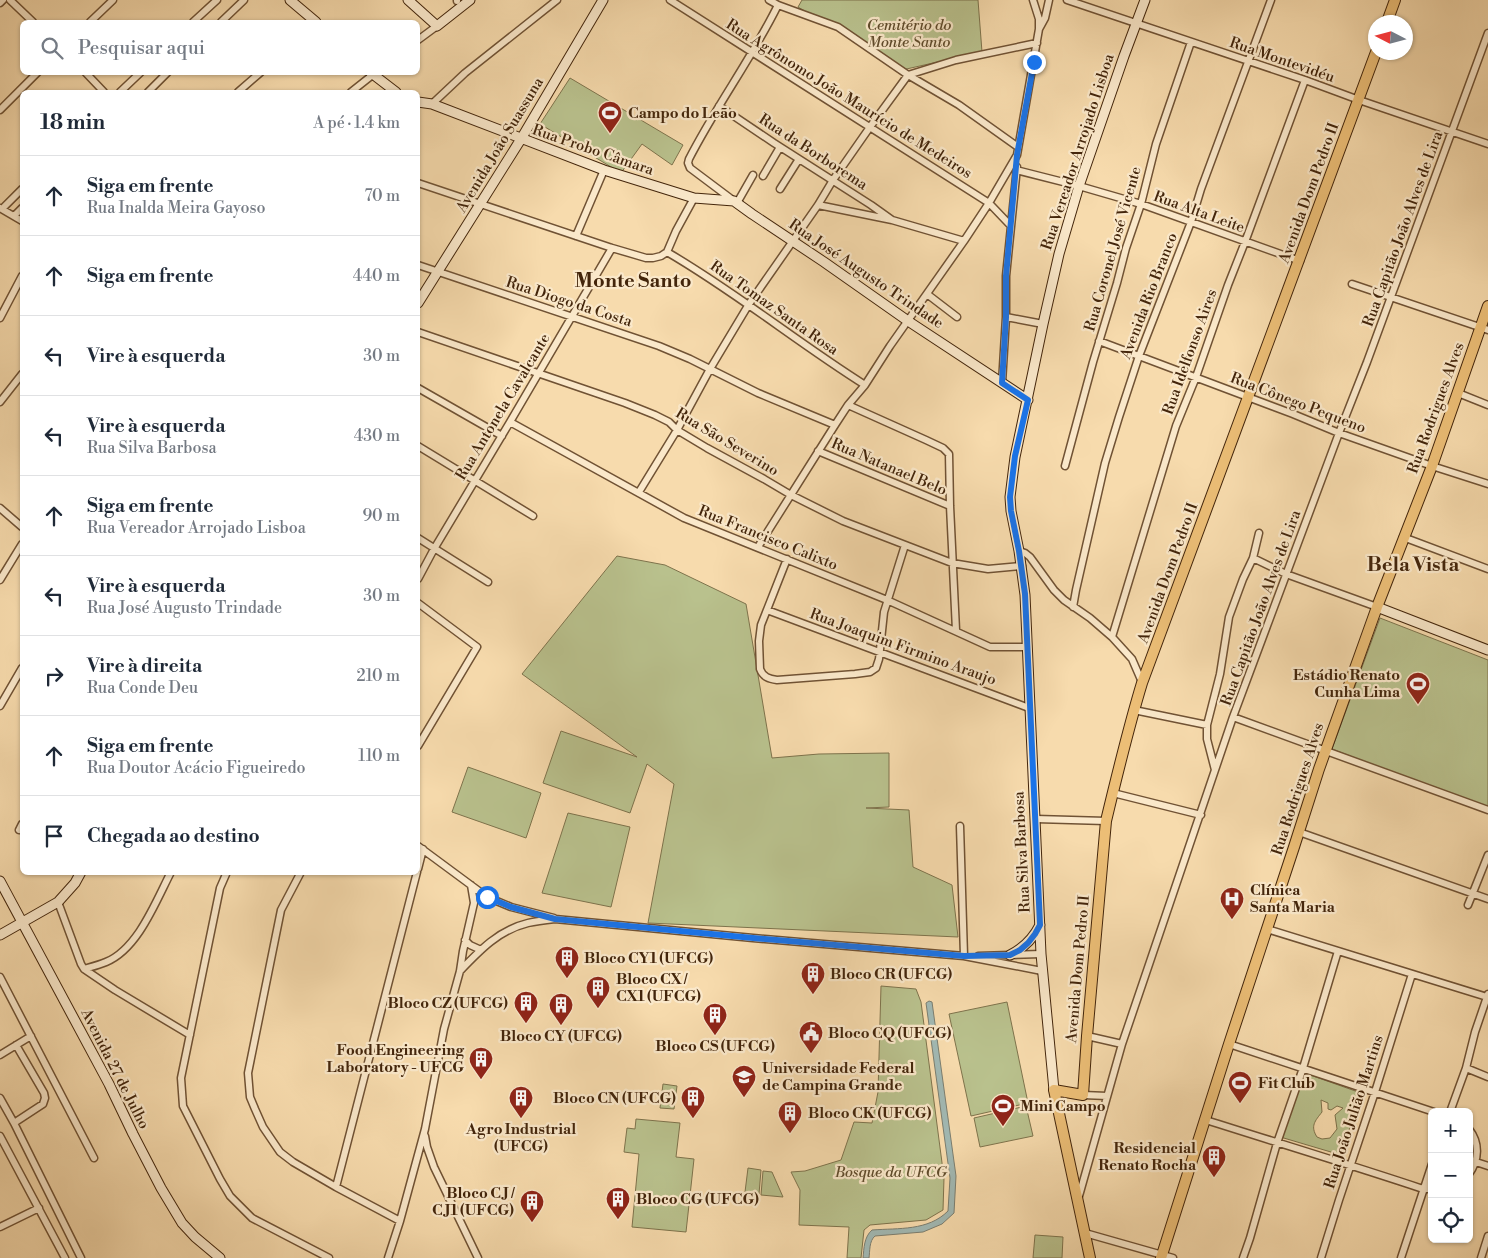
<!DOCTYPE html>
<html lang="pt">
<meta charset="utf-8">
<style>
:root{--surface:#fff;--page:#f2f2f3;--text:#1f2937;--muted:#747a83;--line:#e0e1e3}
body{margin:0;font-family:"Libre Bodoni",serif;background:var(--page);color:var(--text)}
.controls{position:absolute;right:15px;bottom:15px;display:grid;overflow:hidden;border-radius:8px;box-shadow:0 1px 4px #0004}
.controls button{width:45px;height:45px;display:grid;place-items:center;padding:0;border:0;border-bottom:1px solid var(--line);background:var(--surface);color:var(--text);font:25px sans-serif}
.compass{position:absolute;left:1368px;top:15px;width:45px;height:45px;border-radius:50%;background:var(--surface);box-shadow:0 1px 4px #0004;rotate:276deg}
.stop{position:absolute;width:15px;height:15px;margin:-11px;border:4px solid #1a73e8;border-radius:50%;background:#fff}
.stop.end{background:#1a73e8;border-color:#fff;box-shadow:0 1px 5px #0008}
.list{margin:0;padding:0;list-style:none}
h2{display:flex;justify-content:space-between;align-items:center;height:65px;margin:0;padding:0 20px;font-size:21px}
h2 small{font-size:16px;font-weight:400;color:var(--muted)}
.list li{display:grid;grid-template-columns:32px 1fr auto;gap:15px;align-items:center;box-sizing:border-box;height:80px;padding:0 20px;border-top:1px solid var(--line)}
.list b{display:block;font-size:19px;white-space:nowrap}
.list p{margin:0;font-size:16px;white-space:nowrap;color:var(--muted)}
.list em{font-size:16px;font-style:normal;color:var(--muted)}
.icon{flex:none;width:28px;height:28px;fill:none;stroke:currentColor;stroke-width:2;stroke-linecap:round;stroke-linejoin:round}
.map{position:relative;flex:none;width:1488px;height:1258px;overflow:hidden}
.search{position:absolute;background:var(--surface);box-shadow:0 1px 4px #0004;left:20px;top:20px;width:400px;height:55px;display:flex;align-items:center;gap:12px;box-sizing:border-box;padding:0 18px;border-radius:8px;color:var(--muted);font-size:19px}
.panel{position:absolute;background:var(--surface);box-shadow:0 1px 4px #0004;left:20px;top:90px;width:400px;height:785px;border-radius:8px}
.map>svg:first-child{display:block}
.green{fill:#b9c18d;stroke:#7e734c;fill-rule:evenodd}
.water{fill:#a1b9b4;stroke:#7b7e70}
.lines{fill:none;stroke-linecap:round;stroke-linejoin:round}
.street-casing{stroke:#705234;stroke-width:9}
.secondary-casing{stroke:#43250b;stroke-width:11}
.primary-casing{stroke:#43250b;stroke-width:12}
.street{stroke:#fae8ca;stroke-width:6}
.secondary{stroke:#fae8ca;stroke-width:9}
.primary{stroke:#ecbe76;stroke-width:10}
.route{stroke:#1a73e8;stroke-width:6}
.labels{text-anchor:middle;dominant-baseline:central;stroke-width:4.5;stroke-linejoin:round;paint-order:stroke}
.park-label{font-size:15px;font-style:italic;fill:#604c2c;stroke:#fae8ca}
.street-label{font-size:15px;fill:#43250b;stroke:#fae8ca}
.poi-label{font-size:15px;font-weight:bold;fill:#43250b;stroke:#fae8ca;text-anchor:start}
.district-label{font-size:20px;font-weight:bold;fill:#43250b;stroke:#fae8ca}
</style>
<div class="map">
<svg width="1488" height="1258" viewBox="0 0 1488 1258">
<rect width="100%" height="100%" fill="#f7dbad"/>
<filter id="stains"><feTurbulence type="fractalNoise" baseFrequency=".004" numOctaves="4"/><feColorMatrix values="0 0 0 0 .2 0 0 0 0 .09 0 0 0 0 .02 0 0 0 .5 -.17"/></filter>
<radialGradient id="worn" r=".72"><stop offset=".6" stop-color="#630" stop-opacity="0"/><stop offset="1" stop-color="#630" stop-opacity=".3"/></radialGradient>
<path class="green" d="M802,0H978L982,52L902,70L798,7Z
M570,78L683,145L672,165L642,144L621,173L540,124Z
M617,556L665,565L746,604L772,758L819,754L889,753V807L866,808L909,810L913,867L952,885L958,937L648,923L674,784L647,764L630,813L543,783L561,731L637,757L522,674Z
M1380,618L1488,660V809L1332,749Z
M468,767L541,793L526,838L452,812Z
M568,813L630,827L611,907L542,893Z
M881,986L916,989L921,1002L944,1178L943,1210L926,1220L870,1225L864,1230L861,1258H847L849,1227L799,1225L800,1190L791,1172L805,1171L841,1160L854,1122L872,1123L878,1092Z
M1007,1002L1028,1103L971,1116L949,1014Z
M1299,1071L1361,1093L1341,1155L1277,1136ZM1321,1100L1328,1103V1109L1331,1110L1337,1106L1343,1108L1335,1115L1337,1129L1330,1138L1322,1139L1317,1137C1310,1126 1315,1121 1322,1112Z
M663,1084L677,1086L674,1109L660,1108Z
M1026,1106L1033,1136L980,1147L974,1118Z
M636,1119L680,1123L676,1157L694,1159L686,1232L632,1227L639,1154L624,1152L627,1128L635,1129Z
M748,1168L761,1170L759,1194L745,1192Z
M763,1171L772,1172L783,1197L761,1195Z
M1035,1235L1063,1237L1062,1258H1033Z"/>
<path class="water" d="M929,1001L932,1002L956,1176L954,1213L942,1224L923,1232L875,1236C869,1241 870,1251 869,1258H863C864,1248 864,1237 872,1230C899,1228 928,1231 948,1211L950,1178L926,1003Z"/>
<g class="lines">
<defs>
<path id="street" d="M10,0L33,22
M670,0L989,203L1010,225
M769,0L778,5L838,27L908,75L959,105L1018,147
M1067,0L1305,80L1359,100L1488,144
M457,1V0
M0,3L3,0
M90,22L113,0
M193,22L217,0
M221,22L244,0
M1039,29L1045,18L1049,0
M418,40L437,26
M85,72L104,92
M120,92L141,72
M148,92L168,72
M238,92L261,72
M351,92L375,73
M432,104L465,73L557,0
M719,106L774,143L871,205L892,220
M0,110L38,72
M1016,170L1079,186L1141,204L1300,261
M763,176L780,147
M418,183L612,248L646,258H653L661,256L667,252L676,231L694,198
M780,189L799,159
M734,201L690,168L688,163L689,159C716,106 752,58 778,5
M737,203L753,175
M818,205L892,220L964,241
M0,208L22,221
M2,209L22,189
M14,216L22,208
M576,236L604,170
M667,252C736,292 798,343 865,385
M418,265L659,346L690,359L758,393L835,425
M1352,284L1488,330
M927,294L957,317
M1006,317L1043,324
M0,318L22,276
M418,332L625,403L655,415L669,422L677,430L707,448L764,479L791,495L843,521L952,563L988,569L1022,566
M1099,341L1293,414L1339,433L1432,466L1488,484
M1002,383L1006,317V276L1017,167
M418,388L502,436
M1458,393L1488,405
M0,402L22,374
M848,405L926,440L943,448L949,454L950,506L956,630
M510,422L684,518L887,600L990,647H1026
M418,446L533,516
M818,451L950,506
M1065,466L1093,362L1117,283L1126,248L1141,204L1156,144L1191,42
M639,492L677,430L710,369L749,304L818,205L833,180L870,127L908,75L956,60L1037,43
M0,508L22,527
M1403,537L1488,569
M418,538L488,582
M758,547L835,425L848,405L865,385L890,346L964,241L989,203L1017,155L1039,29V19L1033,0
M1019,551L1025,553L1030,557L1054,590L1064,600L1090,618L1112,637L1132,659L1142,682
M1253,558L1286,574L1377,607
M787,559L761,625L759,641L760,669C763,677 769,679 777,680L855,674L870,672L876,668L879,659L884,612L905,545
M418,579L434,549L510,422L612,248
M0,580L22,544
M418,603L477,647L418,746
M1073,607L1076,590L1105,463L1119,417L1139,356L1191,222L1201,189L1271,0
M767,610L1029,708
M1112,637L1176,426L1196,377L1228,285L1245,242L1305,80
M0,706L22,668
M1134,710L1207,725
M1233,717L1488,810
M1215,770L1207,739V725L1220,674L1229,617L1243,579L1253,558L1259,533
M1113,793L1201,815
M1036,819L1106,821
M960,826L964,956
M19,830L22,824
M1299,832L1488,899
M418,846L487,897L511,907L554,918
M418,869L423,849
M227,872L220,888L181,1078L183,1106L220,1179L230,1196L252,1218L329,1258
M301,872L281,910L248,1073L250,1097L255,1109L263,1127L280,1152L293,1162L336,1187L400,1221
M58,902L81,964L84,969L115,990L190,1035
M1468,905L1488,855
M1267,929L1487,997
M465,940L470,945L481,950
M978,956L1041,954
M84,969C91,967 99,965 106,962C138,949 156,901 171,872
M460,971C480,950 499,930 528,923C537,921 546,920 555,919L753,938L964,956L1042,971
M0,977L94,1158
M1087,1036L1122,1044
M1229,1044L1434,1112
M0,1055L31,1036
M1466,1068L1488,1077
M1083,1095L1107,1096
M0,1098L14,1123L81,1258
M1450,1112L1466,1068L1475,1032L1488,994
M1206,1120C1278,1143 1351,1165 1423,1189H1432
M14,1123L43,1104L45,1098L44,1093L16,1045
M1469,1129C1480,1143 1479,1160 1469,1174
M0,1136L65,1258
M425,1136L427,1147L434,1167L478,1258
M1476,1162L1488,1166
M336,1187L417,872
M1079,1196L1122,1044L1233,717L1339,433L1367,362L1488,33
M0,1227L39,1208
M1085,1233L1173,1258
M388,1258L400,1221L425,1129L444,1029L460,971L463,951L474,903L471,885
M1243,1258L1250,1238L1277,1143L1303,1068L1338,951
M1321,1258L1339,1200L1375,1092L1412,974
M1401,1258L1432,1164
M1481,1258L1488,1236"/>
<path id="secondary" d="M290,0L316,22
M408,0L437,26L470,0
M370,72L396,92
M418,102L432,104L604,170L694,198L734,201L752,214L824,262L908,321L1028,400
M418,303L521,139L603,0
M1377,607L1488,650
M0,881L109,1084L133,1134L161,1188L182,1223L195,1237L220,1258
M0,935L58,902L75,883L81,872
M1010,955C1024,948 1033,939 1040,925
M1054,1090L1041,954L1025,595L1019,551L1011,511L1010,497L1015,457L1043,324L1059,254L1079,186L1124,56L1145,0"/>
<path id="primary" d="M1387,22L1395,0
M1090,1258L1054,1090L1083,1095L1087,1036L1106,821C1117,775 1128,729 1142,683L1376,52
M1161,1258L1229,1044L1294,847L1319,769L1377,607L1432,466L1488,306"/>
</defs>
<use href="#street" class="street-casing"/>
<use href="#secondary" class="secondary-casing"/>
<use href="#primary" class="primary-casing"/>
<use href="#street" class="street"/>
<use href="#secondary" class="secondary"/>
<use href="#primary" class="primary"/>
</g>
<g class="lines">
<path class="route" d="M487,897L511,907L555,919L753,938L964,956L1010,955L1020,950L1028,943L1035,934L1040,925L1025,594L1019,551L1011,511L1010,497L1015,456L1028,400L1002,383L1006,317V276L1017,155L1034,62"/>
</g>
<defs>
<symbol id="stadium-pin" viewBox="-11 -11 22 30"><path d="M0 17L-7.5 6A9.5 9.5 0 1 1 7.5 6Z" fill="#8f2418" stroke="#fae8ca"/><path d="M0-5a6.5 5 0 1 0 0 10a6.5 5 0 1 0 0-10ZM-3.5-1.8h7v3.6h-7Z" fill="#fff"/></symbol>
<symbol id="hospital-pin" viewBox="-11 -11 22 30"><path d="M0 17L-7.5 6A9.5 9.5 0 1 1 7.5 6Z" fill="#8f2418" stroke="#fae8ca"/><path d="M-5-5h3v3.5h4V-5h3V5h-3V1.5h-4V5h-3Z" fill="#fff"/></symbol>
<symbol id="building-pin" viewBox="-11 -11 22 30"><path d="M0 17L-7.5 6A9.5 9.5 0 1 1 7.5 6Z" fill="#8f2418" stroke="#fae8ca"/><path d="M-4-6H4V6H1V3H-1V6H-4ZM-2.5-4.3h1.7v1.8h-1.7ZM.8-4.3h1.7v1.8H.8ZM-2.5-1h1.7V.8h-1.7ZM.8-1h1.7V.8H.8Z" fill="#fff"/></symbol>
<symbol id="civic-pin" viewBox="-11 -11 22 30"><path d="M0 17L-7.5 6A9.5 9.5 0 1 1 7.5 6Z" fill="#8f2418" stroke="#fae8ca"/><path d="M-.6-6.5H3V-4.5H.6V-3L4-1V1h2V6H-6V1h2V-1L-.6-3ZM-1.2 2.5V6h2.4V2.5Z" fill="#fff"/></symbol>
<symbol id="university-pin" viewBox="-11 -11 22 30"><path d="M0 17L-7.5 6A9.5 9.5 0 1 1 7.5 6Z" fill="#8f2418" stroke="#fae8ca"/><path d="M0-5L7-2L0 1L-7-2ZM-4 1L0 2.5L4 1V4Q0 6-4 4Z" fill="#fff"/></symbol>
</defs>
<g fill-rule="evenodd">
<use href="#stadium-pin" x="596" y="99" width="28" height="38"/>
<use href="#stadium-pin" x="1404" y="670" width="28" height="38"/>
<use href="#hospital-pin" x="1218" y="885" width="28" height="38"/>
<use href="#building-pin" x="553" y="944" width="28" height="38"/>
<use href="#building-pin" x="799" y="960" width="28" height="38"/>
<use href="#building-pin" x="584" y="974" width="28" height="38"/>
<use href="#building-pin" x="512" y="989" width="28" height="38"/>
<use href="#building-pin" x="547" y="991" width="28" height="38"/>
<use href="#building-pin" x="701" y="1001" width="28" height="38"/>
<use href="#civic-pin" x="797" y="1019" width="28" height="38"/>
<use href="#building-pin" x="467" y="1045" width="28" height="38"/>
<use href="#university-pin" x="730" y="1063" width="28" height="38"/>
<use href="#stadium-pin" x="1226" y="1069" width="28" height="38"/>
<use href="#building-pin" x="507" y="1084" width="28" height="38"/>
<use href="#building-pin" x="679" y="1084" width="28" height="38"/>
<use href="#stadium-pin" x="989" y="1092" width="28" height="38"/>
<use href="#building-pin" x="776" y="1099" width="28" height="38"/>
<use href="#building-pin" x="1200" y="1143" width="28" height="38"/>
<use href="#building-pin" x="604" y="1185" width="28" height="38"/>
<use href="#building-pin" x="518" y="1188" width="28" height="38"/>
</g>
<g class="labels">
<g class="park-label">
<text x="909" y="25">Cemitério do<tspan x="909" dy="17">Monte Santo</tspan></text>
<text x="891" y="1172">Bosque da UFCG</text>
</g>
<g class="street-label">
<text transform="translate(1282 60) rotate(19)">Rua Montevidéu</text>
<text transform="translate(849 99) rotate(32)">Rua Agrônomo João Maurício de Medeiros</text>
<text transform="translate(500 145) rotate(-59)">Avenida João Suassuna</text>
<text transform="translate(593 150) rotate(19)">Rua Probo Câmara</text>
<text transform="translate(813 152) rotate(33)">Rua da Borborema</text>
<text transform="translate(1078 152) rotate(-72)">Rua Vereador Arrojado Lisboa</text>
<text transform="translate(1309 193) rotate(-70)">Avenida Dom Pedro II</text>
<text transform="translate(1199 212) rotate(20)">Rua Alta Leite</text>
<text transform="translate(1403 229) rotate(-70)">Rua Capitão João Alves de Lira</text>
<text transform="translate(1113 249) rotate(-74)">Rua Coronel José Vicente</text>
<text transform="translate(866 274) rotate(34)">Rua José Augusto Trindade</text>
<text transform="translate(1149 296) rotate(-69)">Avenida Rio Branco</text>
<text transform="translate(569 302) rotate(18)">Rua Diogo da Costa</text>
<text transform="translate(774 308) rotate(35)">Rua Tomaz Santa Rosa</text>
<text transform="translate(1190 352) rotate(-70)">Rua Idelfonso Aires</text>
<text transform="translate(1298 403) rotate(21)">Rua Cônego Pequeno</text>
<text transform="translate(503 407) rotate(-59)">Rua Antonela Cavalcante</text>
<text transform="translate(1436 408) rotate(-70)">Rua Rodrigues Alves</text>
<text transform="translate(727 442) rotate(31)">Rua São Severino</text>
<text transform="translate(889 467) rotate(23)">Rua Natanael Belo</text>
<text transform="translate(768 538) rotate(22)">Rua Francisco Calixto</text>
<text transform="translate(1168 573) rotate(-70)">Avenida Dom Pedro II</text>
<text transform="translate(1261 608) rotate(-70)">Rua Capitão João Alves de Lira</text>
<text transform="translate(903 647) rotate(20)">Rua Joaquim Firmino Araujo</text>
<text transform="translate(1298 789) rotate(-72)">Rua Rodrigues Alves</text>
<text transform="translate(1022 852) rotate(-93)">Rua Silva Barbosa</text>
<text transform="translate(1078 969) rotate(-85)">Avenida Dom Pedro II</text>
<text transform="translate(115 1069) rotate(63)">Avenida 27 de Julho</text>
<text transform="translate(1354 1112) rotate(-72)">Rua João Julião Martins</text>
</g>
<g class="poi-label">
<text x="628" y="113">Campo do Leão</text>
<text x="1400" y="675" text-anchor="end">Estádio Renato<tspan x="1400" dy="17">Cunha Lima</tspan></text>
<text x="1250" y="890">Clínica<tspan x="1250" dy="17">Santa Maria</tspan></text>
<text x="584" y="958">Bloco CY1 (UFCG)</text>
<text x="830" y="974">Bloco CR (UFCG)</text>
<text x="616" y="979">Bloco CX /<tspan x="616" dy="17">CX1 (UFCG)</tspan></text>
<text x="508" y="1003" text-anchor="end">Bloco CZ (UFCG)</text>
<text x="828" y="1033">Bloco CQ (UFCG)</text>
<text x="561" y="1036" text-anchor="middle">Bloco CY (UFCG)</text>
<text x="715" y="1046" text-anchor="middle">Bloco CS (UFCG)</text>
<text x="464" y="1050" text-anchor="end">Food Engineering<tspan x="464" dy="17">Laboratory - UFCG</tspan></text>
<text x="762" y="1068">Universidade Federal<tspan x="762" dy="17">de Campina Grande</tspan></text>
<text x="1258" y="1083">Fit Club</text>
<text x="676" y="1098" text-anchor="end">Bloco CN (UFCG)</text>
<text x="1020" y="1106">Mini Campo</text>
<text x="808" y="1113">Bloco CK (UFCG)</text>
<text x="521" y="1129" text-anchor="middle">Agro Industrial<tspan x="521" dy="17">(UFCG)</tspan></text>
<text x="1196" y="1148" text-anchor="end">Residencial<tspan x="1196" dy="17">Renato Rocha</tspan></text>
<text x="514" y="1193" text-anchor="end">Bloco CJ /<tspan x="514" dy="17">CJ1 (UFCG)</tspan></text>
<text x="636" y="1199">Bloco CG (UFCG)</text>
</g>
<g class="district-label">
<text x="633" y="281">Monte Santo</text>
<text x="1413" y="565">Bela Vista</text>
</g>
</g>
<rect width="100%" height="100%" filter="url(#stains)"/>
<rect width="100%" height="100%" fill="url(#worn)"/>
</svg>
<div class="controls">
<button>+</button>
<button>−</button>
<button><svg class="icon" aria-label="locate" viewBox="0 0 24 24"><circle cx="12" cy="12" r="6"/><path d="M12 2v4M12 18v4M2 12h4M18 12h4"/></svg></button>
</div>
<svg class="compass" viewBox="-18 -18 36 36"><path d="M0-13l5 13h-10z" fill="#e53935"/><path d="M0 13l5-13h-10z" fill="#747a83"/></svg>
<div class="stop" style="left:487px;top:897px"></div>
<div class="stop end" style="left:1034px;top:62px"></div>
<div class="search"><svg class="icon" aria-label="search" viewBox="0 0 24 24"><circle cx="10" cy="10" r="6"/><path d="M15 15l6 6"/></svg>Pesquisar aqui</div>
<section class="panel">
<h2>18 min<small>A pé · 1.4 km</small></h2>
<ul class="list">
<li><svg class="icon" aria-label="ahead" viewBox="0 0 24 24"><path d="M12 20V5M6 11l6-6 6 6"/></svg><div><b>Siga em frente</b><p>Rua Inalda Meira Gayoso</p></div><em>70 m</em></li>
<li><svg class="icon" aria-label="ahead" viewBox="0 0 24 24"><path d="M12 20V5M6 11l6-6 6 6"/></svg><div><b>Siga em frente</b></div><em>440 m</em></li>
<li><svg class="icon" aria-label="left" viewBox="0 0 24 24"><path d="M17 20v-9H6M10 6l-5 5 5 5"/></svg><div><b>Vire à esquerda</b></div><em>30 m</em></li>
<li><svg class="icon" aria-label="left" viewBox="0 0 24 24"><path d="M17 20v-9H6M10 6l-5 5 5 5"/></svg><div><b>Vire à esquerda</b><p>Rua Silva Barbosa</p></div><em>430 m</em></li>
<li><svg class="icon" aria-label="ahead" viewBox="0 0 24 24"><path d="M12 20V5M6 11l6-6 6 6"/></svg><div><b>Siga em frente</b><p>Rua Vereador Arrojado Lisboa</p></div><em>90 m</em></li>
<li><svg class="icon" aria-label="left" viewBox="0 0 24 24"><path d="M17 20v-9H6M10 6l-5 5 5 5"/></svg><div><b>Vire à esquerda</b><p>Rua José Augusto Trindade</p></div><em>30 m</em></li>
<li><svg class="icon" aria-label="right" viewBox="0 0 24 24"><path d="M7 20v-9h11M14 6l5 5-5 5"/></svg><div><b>Vire à direita</b><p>Rua Conde Deu</p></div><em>210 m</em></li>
<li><svg class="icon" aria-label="ahead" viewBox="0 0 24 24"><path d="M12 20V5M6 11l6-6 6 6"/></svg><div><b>Siga em frente</b><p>Rua Doutor Acácio Figueiredo</p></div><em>110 m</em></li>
<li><svg class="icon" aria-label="arrive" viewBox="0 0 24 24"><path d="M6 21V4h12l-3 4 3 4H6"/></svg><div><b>Chegada ao destino</b></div></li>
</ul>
</section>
</div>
